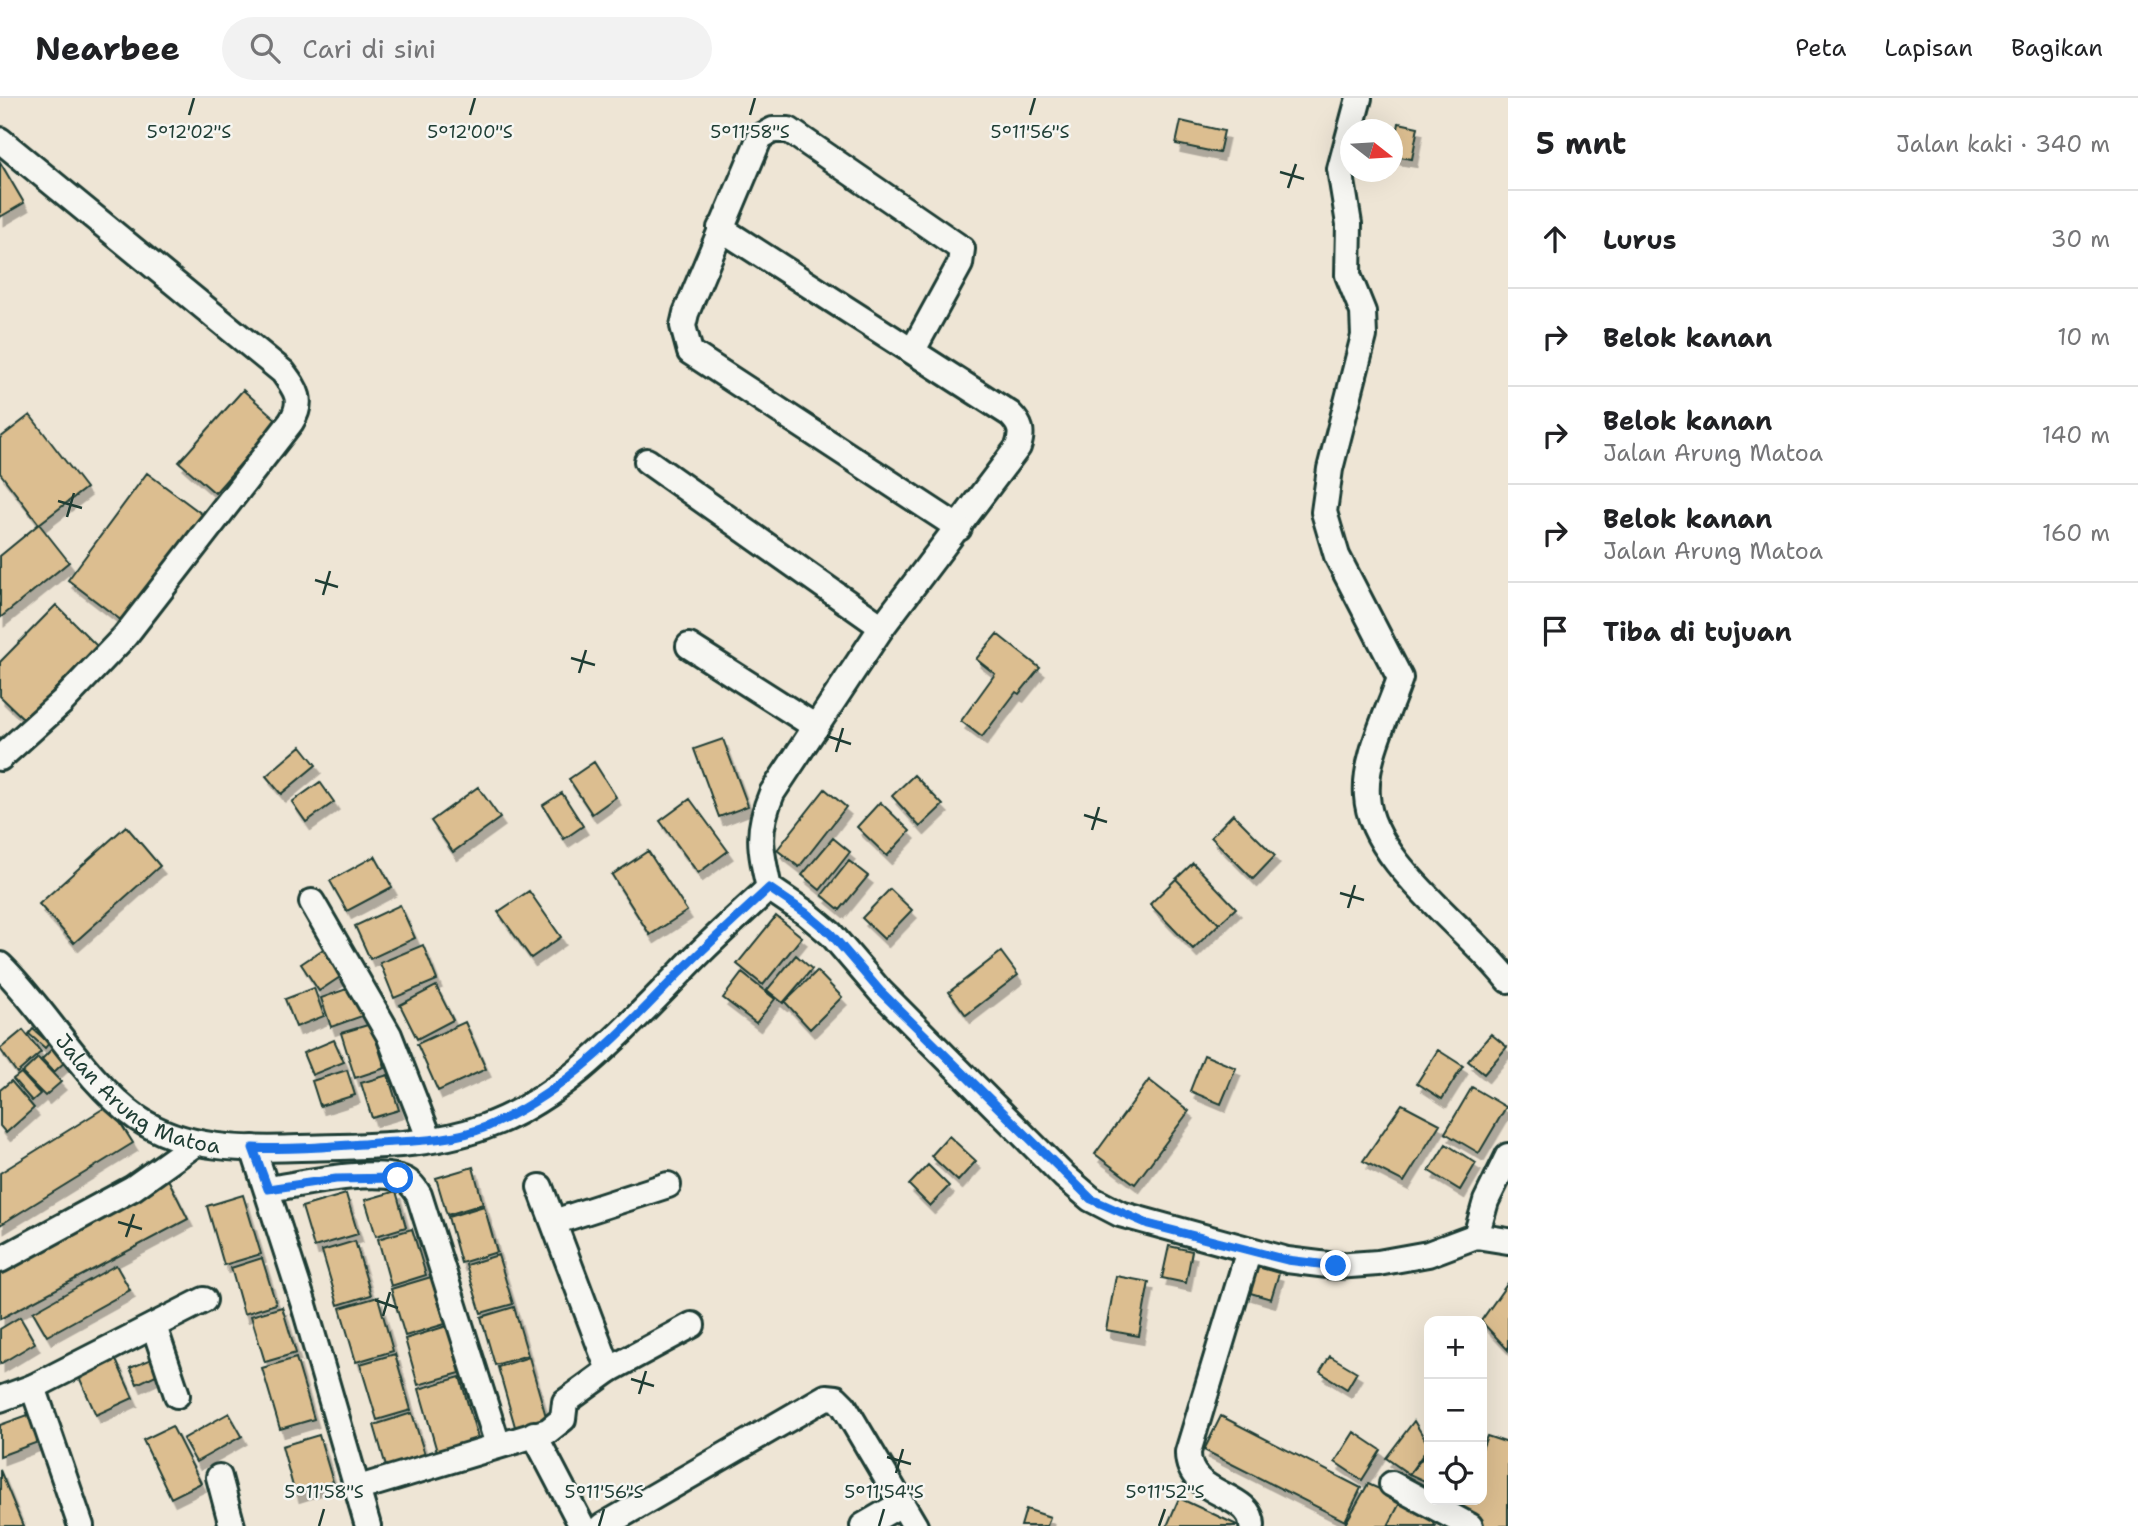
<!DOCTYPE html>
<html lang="id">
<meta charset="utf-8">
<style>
:root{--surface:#fff;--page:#f2f2f2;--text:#202124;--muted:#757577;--line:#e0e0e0}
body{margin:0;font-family:"Shantell Sans",sans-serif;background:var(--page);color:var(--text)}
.controls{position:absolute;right:21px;bottom:21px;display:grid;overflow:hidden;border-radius:14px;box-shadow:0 7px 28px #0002}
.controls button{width:63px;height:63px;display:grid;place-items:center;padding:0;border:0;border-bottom:2px solid var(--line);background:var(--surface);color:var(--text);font:35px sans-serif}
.compass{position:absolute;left:1340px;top:21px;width:63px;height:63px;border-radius:50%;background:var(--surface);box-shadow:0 7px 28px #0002;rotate:107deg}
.stop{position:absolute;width:21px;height:21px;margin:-16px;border:5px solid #1a73e8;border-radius:50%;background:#fff}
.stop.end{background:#1a73e8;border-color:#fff;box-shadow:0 2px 7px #0008}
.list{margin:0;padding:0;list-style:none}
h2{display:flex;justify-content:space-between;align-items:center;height:91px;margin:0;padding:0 28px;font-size:30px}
h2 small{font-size:23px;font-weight:400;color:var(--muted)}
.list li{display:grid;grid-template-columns:46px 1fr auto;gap:21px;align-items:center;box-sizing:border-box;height:98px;padding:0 28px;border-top:2px solid var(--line)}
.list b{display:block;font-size:26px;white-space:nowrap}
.list p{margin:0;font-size:23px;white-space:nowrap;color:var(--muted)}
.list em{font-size:23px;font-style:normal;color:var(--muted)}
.icon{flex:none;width:38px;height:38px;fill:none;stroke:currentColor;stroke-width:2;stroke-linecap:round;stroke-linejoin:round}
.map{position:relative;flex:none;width:1508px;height:1428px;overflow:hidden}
header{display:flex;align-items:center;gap:42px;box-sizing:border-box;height:98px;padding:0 35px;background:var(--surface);border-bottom:2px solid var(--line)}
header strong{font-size:33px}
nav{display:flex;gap:38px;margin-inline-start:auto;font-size:24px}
.search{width:490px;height:63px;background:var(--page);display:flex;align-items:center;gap:18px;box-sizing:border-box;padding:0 24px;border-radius:38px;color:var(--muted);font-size:26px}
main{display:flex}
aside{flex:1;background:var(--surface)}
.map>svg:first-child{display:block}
.building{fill:#dcbe90;stroke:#1f3d34;stroke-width:2;filter:url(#shadow)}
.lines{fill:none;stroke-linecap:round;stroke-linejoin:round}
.street-casing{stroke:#1f3d34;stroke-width:30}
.street{stroke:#f6f6f2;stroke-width:24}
.route{stroke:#1a73e8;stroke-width:9}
.ticks{fill:none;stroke:#1f3d34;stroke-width:2.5}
.labels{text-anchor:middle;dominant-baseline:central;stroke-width:5;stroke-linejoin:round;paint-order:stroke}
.street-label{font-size:21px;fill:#1f3d34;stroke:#f6f6f2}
.ticks-label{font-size:18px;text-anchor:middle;fill:#1f3d34;stroke:#f6f6f2;stroke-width:5;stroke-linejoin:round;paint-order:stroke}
</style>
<header>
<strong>Nearbee</strong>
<div class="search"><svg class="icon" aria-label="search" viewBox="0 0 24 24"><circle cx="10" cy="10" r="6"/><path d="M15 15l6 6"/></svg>Cari di sini</div>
<nav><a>Peta</a><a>Lapisan</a><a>Bagikan</a></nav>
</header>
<main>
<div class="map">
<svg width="1508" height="1428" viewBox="0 0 1508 1428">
<defs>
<filter id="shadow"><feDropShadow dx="4.5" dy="8" stdDeviation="0" flood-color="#0004"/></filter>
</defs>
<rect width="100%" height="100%" fill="#eee5d5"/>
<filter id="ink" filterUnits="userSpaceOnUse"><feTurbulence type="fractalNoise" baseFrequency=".0143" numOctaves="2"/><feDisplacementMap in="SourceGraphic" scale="14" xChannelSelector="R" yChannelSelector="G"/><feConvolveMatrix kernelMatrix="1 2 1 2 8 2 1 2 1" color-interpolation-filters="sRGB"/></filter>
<g filter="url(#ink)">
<path class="building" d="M1181,23L1224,33L1219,55L1176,46Z
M1399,25L1418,29L1412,61L1393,58Z
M0,64L24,105L0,119Z
M243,292L278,323L215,395L179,364Z
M30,317L86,390L39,426L0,375V340Z
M147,375L210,422L130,529L68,482Z
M39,426L69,464L0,520V458Z
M56,507L97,548L25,622L0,598V564Z
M997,536L1040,570L1019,596L1016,594L982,639L961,623L995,576L976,561Z
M723,641L748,708L719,719L694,651Z
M301,648L316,667L281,696L266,678Z
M594,664L616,699L592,716L569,681Z
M914,677L943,707L920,729L892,698Z
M320,684L334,704L306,724L292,704Z
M478,689L500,720L453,754L431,723Z
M825,691L846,709L799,769L777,752Z
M562,695L583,728L564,741L543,707Z
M690,701L728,753L698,775L660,723Z
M880,704L910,733L887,758L857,729Z
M1233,716L1275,758L1253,781L1211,739Z
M126,728L160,768L74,845L39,806Z
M833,740L850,754L820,792L802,777Z
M648,753L687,813L650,837L612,777Z
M375,758L392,789L347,813L330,783Z
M849,763L868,778L840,812L822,797Z
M1193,765L1236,810L1219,826L1176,781Z
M1176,781L1219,826L1193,851L1150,806Z
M890,791L912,812L884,841L862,820Z
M529,793L561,839L531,860L498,814Z
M400,807L415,840L370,861L355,828Z
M776,818L802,839L763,887L737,866Z
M423,847L437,882L394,900L380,865Z
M325,850L343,877L319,893L301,866Z
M1001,854L1018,877L966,917L949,894Z
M796,857L812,871L783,905L767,892Z
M817,873L842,899L810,931L785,904Z
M742,875L775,901L756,925L723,900Z
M355,888L365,917L331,929L321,900Z
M436,888L453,922L417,941L400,907Z
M314,890L324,918L296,929L285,901Z
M465,924L486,971L438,993L417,946Z
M371,926L385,970L355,980L341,935Z
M33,931L49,945L45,950L29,936Z
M23,932L41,954L17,975L0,951Z
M1491,936L1507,949L1484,976L1468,963Z
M334,942L344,964L312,977L303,955Z
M56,947L69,960L54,974L42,961Z
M1438,952L1463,968L1442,1001L1417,985Z
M1204,957L1236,970L1221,1006L1190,993Z
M38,960L61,984L45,998L22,975Z
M347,972L355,997L320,1008L312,983Z
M21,975L40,996L32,1003L13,981Z
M388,977L399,1012L372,1020L361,985Z
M1149,982L1189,1013L1135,1086L1095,1056Z
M11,983L34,1010L6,1035L0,1028V992Z
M1472,989L1506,1009L1479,1055L1445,1035Z
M1402,1006L1440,1026L1404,1084L1363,1063Z
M109,1007L133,1045L0,1127V1075Z
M949,1038L976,1063L958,1083L931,1058Z
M1446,1046L1476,1065L1460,1092L1429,1073Z
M928,1067L949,1088L930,1108L909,1087Z
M473,1069L483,1106L447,1117L436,1080Z
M168,1081L188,1121L0,1221V1171Z
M396,1093L406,1129L376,1138L365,1102Z
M346,1096L358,1136L314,1149L302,1109Z
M243,1097L261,1156L224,1167L207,1108Z
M484,1108L497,1154L461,1165L448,1119Z
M412,1131L426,1177L391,1188L378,1141Z
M355,1143L371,1197L338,1207L322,1153Z
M1169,1148L1192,1153L1186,1185L1162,1180Z
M498,1157L513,1206L481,1215L466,1167Z
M262,1160L276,1206L244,1216L231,1170Z
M116,1167L130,1192L47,1238L33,1214Z
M1254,1168L1279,1175L1271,1201L1247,1194Z
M1116,1178L1149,1184L1139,1238L1106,1232Z
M431,1179L445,1226L405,1238L391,1191Z
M1508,1185V1252L1481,1223Z
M378,1199L393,1253L356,1264L340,1210Z
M282,1209L296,1255L265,1264L251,1218Z
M514,1209L528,1257L495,1267L481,1219Z
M20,1219L35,1245L0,1266V1231Z
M447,1228L460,1275L418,1287L405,1241Z
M395,1256L411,1312L377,1322L360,1266Z
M1330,1258L1357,1274L1347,1291L1320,1274Z
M529,1259L547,1322L516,1332L498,1269Z
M296,1260L314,1321L280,1331L262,1270Z
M152,1261L158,1276L137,1286L130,1270Z
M116,1262L133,1300L96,1317L79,1279Z
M460,1279L479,1344L438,1357L419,1291Z
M39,1313L49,1340L0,1358V1327Z
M229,1315L242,1338L196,1364L183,1341Z
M412,1315L426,1360L387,1372L374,1327Z
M1221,1318L1361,1390L1345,1423L1204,1352Z
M1414,1323L1429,1348L1409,1376L1386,1360Z
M172,1328L201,1385L171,1400L143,1342Z
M1354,1334L1381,1352L1362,1382L1335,1364Z
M319,1337L333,1384L295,1396L282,1348Z
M1487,1338L1508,1345V1428H1484L1456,1412L1460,1402H1482V1351Z
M1429,1352V1385L1409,1376Z
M0,1372L23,1428H0Z
M1368,1386L1402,1401L1388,1428H1344Z
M1179,1400L1239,1428H1167Z
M1402,1401L1433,1422L1435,1428H1388Z
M1026,1411L1050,1419L1047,1428H1021Z"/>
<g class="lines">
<defs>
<g id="street">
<path d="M1359,0L1340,71L1349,126L1348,177L1363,214L1364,238L1330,371L1324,414L1337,458L1400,580C1388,616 1364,660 1367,698C1370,763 1468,830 1508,882"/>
<path d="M0,42L283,274C297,293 304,303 291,324L125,538L62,604L0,660"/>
<path d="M720,130L1010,316C1021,327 1023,334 1018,349L882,529L772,695C756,733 760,750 769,790"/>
<path d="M913,252L960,166L962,151L789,32H773L760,39L686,215L683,228L690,254L959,430"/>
<path d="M647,363L882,529"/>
<path d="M689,548L816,629"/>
<path d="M312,804L389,937L430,1042"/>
<path id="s1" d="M0,867C47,913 84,982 137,1020C183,1052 247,1052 300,1050C360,1048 427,1050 484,1029C563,1001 624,932 681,874C709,844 739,818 769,790L806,815L831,836L880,893L1064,1078L1091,1101L1120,1116L1287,1162L1336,1168L1378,1165L1428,1156L1476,1138L1508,1143"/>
<path d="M253,1050L304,1207L368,1428"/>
<path d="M540,1089L609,1272"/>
<path d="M268,1091C302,1086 366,1071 399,1080C409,1082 414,1089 419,1097L498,1347"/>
<path d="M554,1124L668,1087"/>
<path d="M1476,1138L1486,1103L1508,1058"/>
<path d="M1249,1152L1188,1354C1187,1400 1252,1393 1252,1428"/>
<path d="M0,1162L133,1090L196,1045"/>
<path d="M154,1228L177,1297"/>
<path d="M33,1289L204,1202"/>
<path d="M0,1301L33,1289L81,1428"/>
<path d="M534,1336L582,1428"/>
<path d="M219,1379L232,1428"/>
<path d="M1392,1386L1470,1428"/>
<path d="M359,1390L548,1333L563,1321L565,1304L609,1272L692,1227"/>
<path d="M603,1428L826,1299L836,1300L844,1308L915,1428"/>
<path d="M863,1428L901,1406"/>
</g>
</defs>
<use href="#street" class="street-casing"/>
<use href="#street" class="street"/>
</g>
</g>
<g class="lines" filter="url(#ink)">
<path class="route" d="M398,1080L336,1081L268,1091L253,1050C294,1052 335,1048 376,1045C412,1043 452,1043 486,1029C564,996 623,934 680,874C709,845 739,818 769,790L806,815L831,836L880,893L1091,1101L1148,1126L1287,1162L1336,1168"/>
</g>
<path class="ticks" d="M189,17L194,0M470,17L475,0M750,17L755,0M1030,17L1035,0M1280,74L1304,81M1288,90L1296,66M58,403L82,410M67,419L74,395M315,482L338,489M323,497L330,473M571,560L595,567M579,575L586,552M827,638L851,646M836,654L843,630M1084,717L1107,724M1092,732L1099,709M1340,795L1364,802M1348,810L1355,787M118,1124L142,1131M126,1139L134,1116M375,1202L398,1210M383,1218L390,1194M631,1281L654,1288M639,1296L646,1273M887,1359L911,1366M896,1375L903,1351M319,1428L324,1411M599,1428L604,1411M879,1428L884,1411M1159,1428L1165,1411"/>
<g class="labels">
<g class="street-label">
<text stroke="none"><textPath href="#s1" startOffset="194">Jalan Arung Matoa</textPath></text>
</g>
</g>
<g class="ticks-label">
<text x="189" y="40">5°12'02"S</text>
<text x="470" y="40">5°12'00"S</text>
<text x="750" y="40">5°11'58"S</text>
<text x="1030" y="40">5°11'56"S</text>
<text x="324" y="1400">5°11'58"S</text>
<text x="604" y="1400">5°11'56"S</text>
<text x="884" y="1400">5°11'54"S</text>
<text x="1165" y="1400">5°11'52"S</text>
</g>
</svg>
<div class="controls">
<button>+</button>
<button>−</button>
<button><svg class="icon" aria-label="locate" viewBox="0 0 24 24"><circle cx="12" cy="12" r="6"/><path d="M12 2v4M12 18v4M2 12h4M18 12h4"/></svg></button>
</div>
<svg class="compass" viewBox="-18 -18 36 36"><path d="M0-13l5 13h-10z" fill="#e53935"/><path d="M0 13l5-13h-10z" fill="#757577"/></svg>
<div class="stop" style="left:398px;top:1080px"></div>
<div class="stop end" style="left:1336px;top:1168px"></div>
</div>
<aside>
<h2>5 mnt<small>Jalan kaki · 340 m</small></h2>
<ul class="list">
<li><svg class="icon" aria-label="ahead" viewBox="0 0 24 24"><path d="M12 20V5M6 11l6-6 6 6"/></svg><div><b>Lurus</b></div><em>30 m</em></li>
<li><svg class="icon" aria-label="right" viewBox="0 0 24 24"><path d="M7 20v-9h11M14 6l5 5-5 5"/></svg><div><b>Belok kanan</b></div><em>10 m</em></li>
<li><svg class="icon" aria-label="right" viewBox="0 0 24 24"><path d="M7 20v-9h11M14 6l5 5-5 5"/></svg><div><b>Belok kanan</b><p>Jalan Arung Matoa</p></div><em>140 m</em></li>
<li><svg class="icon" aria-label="right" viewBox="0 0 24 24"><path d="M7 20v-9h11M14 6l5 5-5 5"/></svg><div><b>Belok kanan</b><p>Jalan Arung Matoa</p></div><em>160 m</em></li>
<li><svg class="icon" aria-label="arrive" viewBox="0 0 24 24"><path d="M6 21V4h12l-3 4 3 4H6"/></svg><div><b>Tiba di tujuan</b></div></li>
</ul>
</aside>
</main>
